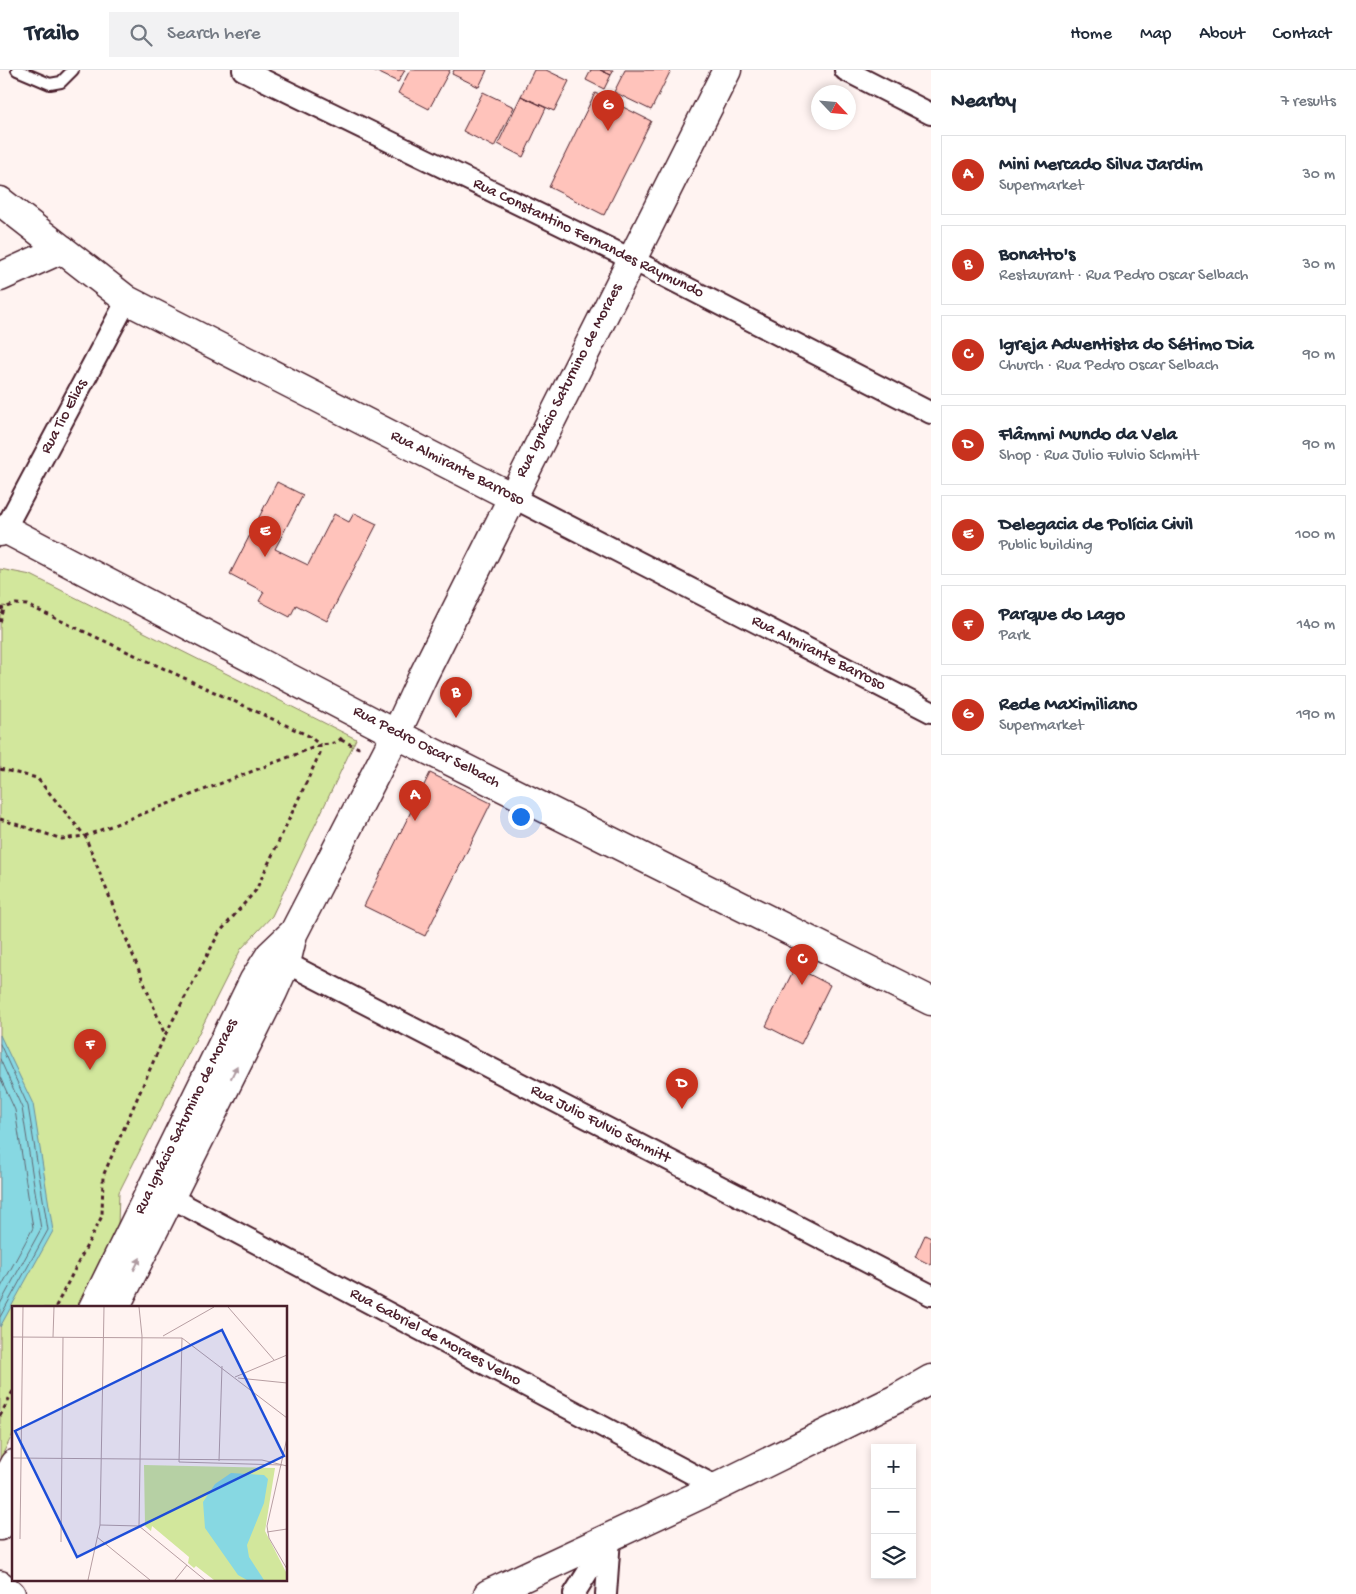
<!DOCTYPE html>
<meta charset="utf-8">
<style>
:root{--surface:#fff;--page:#f2f2f3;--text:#1f2937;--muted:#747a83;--line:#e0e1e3;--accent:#c8321e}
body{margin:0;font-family:"Gochi Hand",sans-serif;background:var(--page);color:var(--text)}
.controls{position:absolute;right:15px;bottom:15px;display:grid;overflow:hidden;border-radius:0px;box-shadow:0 2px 8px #0003}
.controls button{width:45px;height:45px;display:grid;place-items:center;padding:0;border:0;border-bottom:1px solid var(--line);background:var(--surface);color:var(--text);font:25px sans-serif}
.compass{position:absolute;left:811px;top:15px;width:45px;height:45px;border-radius:50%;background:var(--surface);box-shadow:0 2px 8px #0003;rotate:116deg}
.you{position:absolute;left:520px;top:746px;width:18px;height:18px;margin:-12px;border:4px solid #fff;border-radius:50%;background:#1a73e8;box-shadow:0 0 0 8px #1a73e833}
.badge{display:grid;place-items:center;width:32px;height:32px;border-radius:50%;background:var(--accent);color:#fff;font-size:16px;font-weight:700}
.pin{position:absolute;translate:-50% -41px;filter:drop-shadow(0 1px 2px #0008)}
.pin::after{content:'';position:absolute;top:26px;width:18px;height:15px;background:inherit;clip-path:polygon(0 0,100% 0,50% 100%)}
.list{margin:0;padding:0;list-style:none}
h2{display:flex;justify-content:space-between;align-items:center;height:65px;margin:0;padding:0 20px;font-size:21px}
h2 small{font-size:16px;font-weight:400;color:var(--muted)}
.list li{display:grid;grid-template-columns:32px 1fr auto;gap:15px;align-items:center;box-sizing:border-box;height:80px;margin:0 10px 10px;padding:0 10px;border:1px solid var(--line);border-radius:0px}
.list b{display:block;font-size:19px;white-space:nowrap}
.list p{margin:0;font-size:16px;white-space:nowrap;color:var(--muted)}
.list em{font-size:16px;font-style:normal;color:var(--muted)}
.icon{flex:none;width:28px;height:28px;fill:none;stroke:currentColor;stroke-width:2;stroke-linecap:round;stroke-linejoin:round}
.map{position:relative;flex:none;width:931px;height:1524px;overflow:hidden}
header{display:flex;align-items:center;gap:30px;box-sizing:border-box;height:70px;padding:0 25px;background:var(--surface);border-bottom:1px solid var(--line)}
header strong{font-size:24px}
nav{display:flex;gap:28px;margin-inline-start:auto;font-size:18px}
.search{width:350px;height:45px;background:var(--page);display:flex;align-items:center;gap:12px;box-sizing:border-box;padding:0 18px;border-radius:0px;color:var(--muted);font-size:19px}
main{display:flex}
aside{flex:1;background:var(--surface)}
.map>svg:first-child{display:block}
.green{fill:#d2e79c;stroke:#8e8364}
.water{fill:#87d8e2;stroke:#6f8e99}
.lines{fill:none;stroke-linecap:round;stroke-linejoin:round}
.shore{stroke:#626974;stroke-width:1}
.building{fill:#ffc3bb;stroke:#4a1f2b}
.lane-casing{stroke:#4a1f2b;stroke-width:14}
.street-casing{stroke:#4a1f2b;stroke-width:24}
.secondary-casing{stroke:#4a1f2b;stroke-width:31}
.path{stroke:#4a1f2b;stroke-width:3;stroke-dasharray:4 4;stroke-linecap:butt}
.lane{stroke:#fff;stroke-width:10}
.street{stroke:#fff;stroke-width:20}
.secondary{stroke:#fff;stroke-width:28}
.oneway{fill:#ae9aa0}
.labels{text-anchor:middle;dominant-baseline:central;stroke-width:4.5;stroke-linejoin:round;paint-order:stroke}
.street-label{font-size:16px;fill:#4a1f2b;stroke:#fff}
.inset-road{fill:none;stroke:#b79ea2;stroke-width:1}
.view{fill:#1d4ed8;fill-opacity:0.15;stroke:#1d4ed8;stroke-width:2.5}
.inset-edge{fill:none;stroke:#4a1f2b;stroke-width:2.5}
</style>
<header>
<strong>Trailo</strong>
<div class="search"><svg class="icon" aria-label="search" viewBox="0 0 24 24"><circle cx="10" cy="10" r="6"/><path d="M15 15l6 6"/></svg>Search here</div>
<nav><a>Home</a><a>Map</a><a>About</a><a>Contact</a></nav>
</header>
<main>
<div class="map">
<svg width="931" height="1524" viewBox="0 0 931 1524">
<rect width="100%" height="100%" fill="#fff3f1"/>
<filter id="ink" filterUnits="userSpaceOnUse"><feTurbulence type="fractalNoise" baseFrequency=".02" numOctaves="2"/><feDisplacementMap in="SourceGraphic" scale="10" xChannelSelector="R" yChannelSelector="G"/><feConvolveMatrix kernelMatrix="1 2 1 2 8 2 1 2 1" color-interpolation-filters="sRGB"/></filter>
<g filter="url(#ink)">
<path class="green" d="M0,499L31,505L356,669L272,846L241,879L119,1122L118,1157L77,1238H14V1362L0,1389Z"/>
<path class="water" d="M0,965L33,1034L53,1161L0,1257Z"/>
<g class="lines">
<path class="shore" d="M0,974L28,1036L48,1160L0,1247
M0,989L22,1038L41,1159L0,1234
M0,1007L15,1040L33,1158L0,1219"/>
</g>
<path class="building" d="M373,0H405L398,12Z
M410,0H450L429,39L398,23Z
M454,0H487L479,17L452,4Z
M534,0H546L569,11L554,41L521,26Z
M591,0H600L611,5L604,19L586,10Z
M600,0H613L611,5Z
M625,0H671L651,40L614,22Z
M483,22L514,37L494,77L463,61Z
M595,23L651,51L604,145L549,117Z
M521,26L546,38L523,87L498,74Z
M277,412L303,425L275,479L308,495L334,444L349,452L354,443L377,454L327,551L296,535L290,547L259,531L264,522L230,504Z
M430,703L491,733L425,866L364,836Z
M795,897L830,915L801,974L766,956Z
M925,1165L931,1168V1195L915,1187Z"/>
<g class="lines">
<defs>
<path id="lane" d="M17,0L50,14L61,12L73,0"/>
<path id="street" d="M243,0L631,189L931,343
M845,0L931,44
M512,427L931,642
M5,459L127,230
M275,887L931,1225
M160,1122L717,1417
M574,1524L611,1465
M606,1524L610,1469"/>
<path id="secondary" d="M0,131L127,230L512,427
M0,207L62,179
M0,462L5,459L396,664L931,931
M93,1238L254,910L270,885L292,864
M115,1238L273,922L286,893L293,864L396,664L423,606L727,0
M0,1420L14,1394
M0,1456L14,1435
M0,1515L11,1524
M488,1524L717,1417L896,1329L931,1309"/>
</defs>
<use href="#lane" class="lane-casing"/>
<use href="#street" class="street-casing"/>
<use href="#secondary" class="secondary-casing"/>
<path class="path" d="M0,539L16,534L27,535L309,666L320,675V683L256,820L219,863L165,965L103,1106L102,1146L55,1238
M0,552L5,536
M341,670L361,679
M0,699L37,708L85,766L165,965
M0,749L62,769L85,766L320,675C329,674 338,674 343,666
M0,1346L14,1319"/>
<use href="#lane" class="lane"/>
<use href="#street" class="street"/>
<use href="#secondary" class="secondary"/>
</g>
<defs><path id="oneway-solid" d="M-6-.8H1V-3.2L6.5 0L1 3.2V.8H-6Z" transform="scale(1.25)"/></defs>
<g class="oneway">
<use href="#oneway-solid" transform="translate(234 1002) rotate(-64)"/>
<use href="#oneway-solid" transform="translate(137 1194) rotate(-63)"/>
</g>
</g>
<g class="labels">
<g class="street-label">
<text transform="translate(588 169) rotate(26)">Rua Constantino Fernandes Raymundo</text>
<text transform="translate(570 311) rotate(-63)">Rua Ignácio Saturnino de Moraes</text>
<text transform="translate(65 347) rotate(-62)">Rua Tio Elias</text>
<text transform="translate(457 399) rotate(27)">Rua Almirante Barroso</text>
<text transform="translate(818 584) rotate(27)">Rua Almirante Barroso</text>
<text transform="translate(426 678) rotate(27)">Rua Pedro Oscar Selbach</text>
<text transform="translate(187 1047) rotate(-64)">Rua Ignácio Saturnino de Moraes</text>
<text transform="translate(600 1055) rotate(27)">Rua Julio Fulvio Schmitt</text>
<text transform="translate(435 1268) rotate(28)">Rua Gabriel de Moraes Velho</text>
</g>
</g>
<g transform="translate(12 1236)">
<rect width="275" height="275" fill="#fff3f1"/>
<path d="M132,159L263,162L253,225L275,268V274H202L184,260L182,262L176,257L177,251L140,220L139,225L133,220Z" fill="#d2e79c"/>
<path d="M219,167L252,169L256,173L252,197L235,239L237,251L252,274H235L226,269L193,222L191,196L203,178Z" fill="#87d8e2"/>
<path class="inset-road" d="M127,1L130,30L127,220L193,274M216,1L262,54M151,30L202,1M0,31L170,32L275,112M41,31L42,1M223,71L275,49M226,72L275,77M275,132L255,220L257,232L275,263M0,152L250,154L275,160M207,155L210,60M167,156L170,32M167,156L270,159M88,219L127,220M255,226L275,223M85,231L138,274M8,233L11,1M49,236L51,31M76,274L88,219L92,1M163,274L175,259"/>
<path class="view" d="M210,24L272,150L65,251L3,125Z"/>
<rect width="275" height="275" class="inset-edge"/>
</g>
</svg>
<div class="controls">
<button>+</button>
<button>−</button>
<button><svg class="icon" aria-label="layers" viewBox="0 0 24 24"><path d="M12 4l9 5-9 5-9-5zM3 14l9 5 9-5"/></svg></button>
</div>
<svg class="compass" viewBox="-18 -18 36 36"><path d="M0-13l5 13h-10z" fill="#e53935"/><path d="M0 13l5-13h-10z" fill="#747a83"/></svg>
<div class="you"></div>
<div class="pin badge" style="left:415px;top:751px">A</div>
<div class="pin badge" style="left:456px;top:648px">B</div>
<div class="pin badge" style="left:802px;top:915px">C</div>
<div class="pin badge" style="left:682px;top:1039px">D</div>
<div class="pin badge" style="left:265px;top:487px">E</div>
<div class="pin badge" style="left:90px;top:1000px">F</div>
<div class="pin badge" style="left:608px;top:61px">G</div>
</div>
<aside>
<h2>Nearby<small>7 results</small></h2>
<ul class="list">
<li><span class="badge">A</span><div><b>Mini Mercado Silva Jardim</b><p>Supermarket</p></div><em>30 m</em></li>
<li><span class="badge">B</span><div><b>Bonatto's</b><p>Restaurant · Rua Pedro Oscar Selbach</p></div><em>30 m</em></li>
<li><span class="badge">C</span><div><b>Igreja Adventista do Sétimo Dia</b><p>Church · Rua Pedro Oscar Selbach</p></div><em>90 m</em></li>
<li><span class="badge">D</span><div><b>Flâmmi Mundo da Vela</b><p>Shop · Rua Julio Fulvio Schmitt</p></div><em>90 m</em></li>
<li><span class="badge">E</span><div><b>Delegacia de Polícia Civil</b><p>Public building</p></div><em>100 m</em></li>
<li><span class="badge">F</span><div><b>Parque do Lago</b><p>Park</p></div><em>140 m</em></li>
<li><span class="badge">G</span><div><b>Rede Maximiliano</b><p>Supermarket</p></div><em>190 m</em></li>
</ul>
</aside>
</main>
